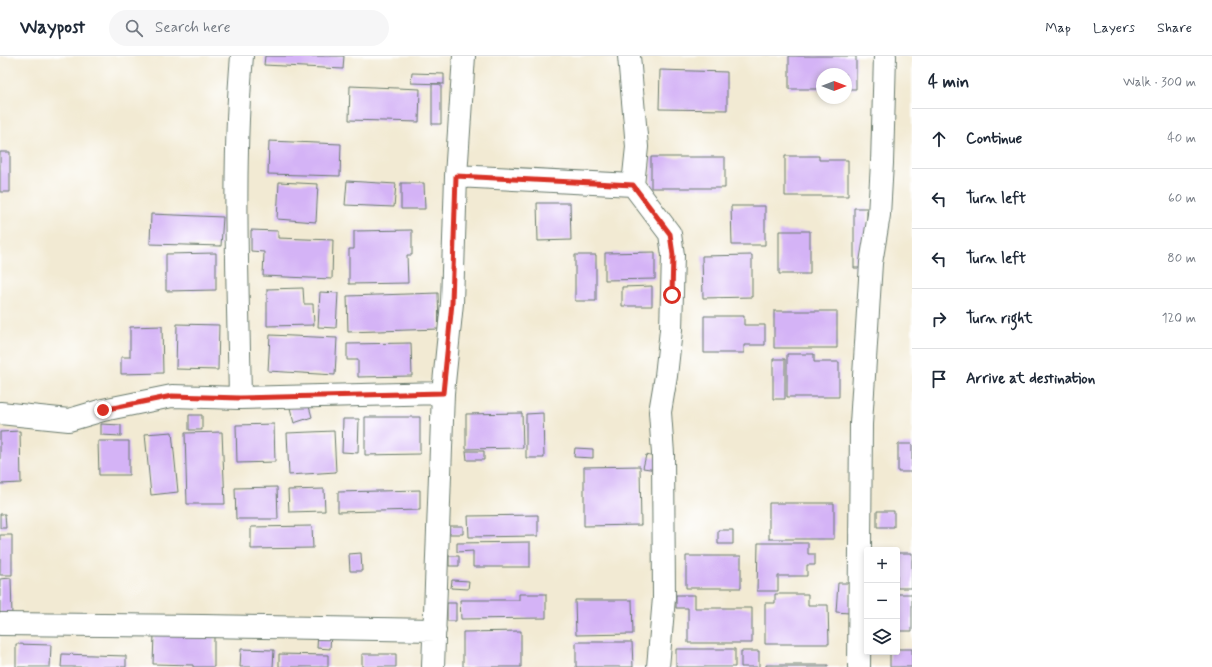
<!DOCTYPE html>
<meta charset="utf-8">
<style>
:root{--surface:#fff;--page:#f6f6f7;--text:#1f2937;--muted:#747a83;--line:#e0e1e3}
body{margin:0;font-family:Mynerve,sans-serif;background:var(--page);color:var(--text)}
.controls{position:absolute;right:12px;bottom:12px;display:grid;overflow:hidden;border-radius:4px;box-shadow:0 2px 6px #0003}
.controls button{width:36px;height:36px;display:grid;place-items:center;padding:0;border:0;border-bottom:1px solid var(--line);background:var(--surface);color:var(--text);font:20px sans-serif}
.compass{position:absolute;left:816px;top:12px;width:36px;height:36px;border-radius:50%;background:var(--surface);box-shadow:0 2px 6px #0003;rotate:90deg}
.stop{position:absolute;width:12px;height:12px;margin:-9px;border:3px solid #d93025;border-radius:50%;background:#fff}
.stop.end{background:#d93025;border-color:#fff;box-shadow:0 1px 4px #0008}
.list{margin:0;padding:0;list-style:none}
h2{display:flex;justify-content:space-between;align-items:center;height:52px;margin:0;padding:0 16px;font-size:17px}
h2 small{font-size:13px;font-weight:400;color:var(--muted)}
.list li{display:grid;grid-template-columns:26px 1fr auto;gap:12px;align-items:center;box-sizing:border-box;height:60px;padding:0 16px;border-top:1px solid var(--line)}
.list b{display:block;font-size:15px;white-space:nowrap}
.list em{font-size:13px;font-style:normal;color:var(--muted)}
.icon{flex:none;width:22px;height:22px;fill:none;stroke:currentColor;stroke-width:2;stroke-linecap:round;stroke-linejoin:round}
.map{position:relative;flex:none;width:912px;height:611px;overflow:hidden}
header{display:flex;align-items:center;gap:24px;box-sizing:border-box;height:56px;padding:0 20px;background:var(--surface);border-bottom:1px solid var(--line)}
header strong{font-size:19px}
nav{display:flex;gap:22px;margin-inline-start:auto;font-size:14px}
.search{width:280px;height:36px;background:var(--page);display:flex;align-items:center;gap:10px;box-sizing:border-box;padding:0 14px;border-radius:22px;color:var(--muted);font-size:15px}
main{display:flex}
aside{flex:1;background:var(--surface)}
.map>svg:first-child{display:block}
.building{fill:#d4b3f6}
.lines{fill:none;stroke-linecap:round;stroke-linejoin:round}
.minor-casing{stroke:#697a6c;stroke-width:24}
.minor{stroke:#fff;stroke-width:22}
.route{stroke:#d93025;stroke-width:5}
</style>
<header>
<strong>Waypost</strong>
<div class="search"><svg class="icon" aria-label="search" viewBox="0 0 24 24"><circle cx="10" cy="10" r="6"/><path d="M15 15l6 6"/></svg>Search here</div>
<nav><a>Map</a><a>Layers</a><a>Share</a></nav>
</header>
<main>
<div class="map">
<svg width="912" height="611" viewBox="0 0 912 611">
<rect width="100%" height="100%" fill="#fff"/>
<filter id="ink" filterUnits="userSpaceOnUse"><feTurbulence type="fractalNoise" baseFrequency=".025" numOctaves="2"/><feDisplacementMap in="SourceGraphic" scale="8" xChannelSelector="R" yChannelSelector="G"/><feConvolveMatrix kernelMatrix="1 2 1 2 8 2 1 2 1" color-interpolation-filters="sRGB"/></filter>
<filter id="wash" filterUnits="userSpaceOnUse"><feTurbulence type="fractalNoise" baseFrequency=".012" numOctaves="4" result="noise"/><feDisplacementMap in="SourceGraphic" scale="16" xChannelSelector="R" yChannelSelector="G"/><feGaussianBlur stdDeviation="0.9" result="paint"/><feColorMatrix in="noise" values="0 0 0 0 0 0 0 0 0 0 0 0 0 0 0 0 0 1.4 0 .05"/><feComposite in="paint" operator="in"/></filter>
<g filter="url(#wash)">
<rect width="100%" height="100%" fill="#f2ead3"/>
<g id="blocks">
<path class="building" d="M265,0H344L343,13L264,9Z
M789,0H856V33H846V18H822V33H789Z
M660,14L727,16V54L659,53Z
M412,17L444,18V28L411,27Z
M432,28H441V68H432Z
M350,30L420,33L419,66L349,64Z
M269,85L341,88L340,120L268,118Z
M0,96H10V136H0Z
M785,100H819V104H848V140H785Z
M651,101H725V132H651Z
M347,125L396,128L394,151L345,149Z
M279,126L318,128L316,166L277,163Z
M401,127H424L425,153H401Z
M537,147H570L571,184L538,185Z
M731,150H765V189H732Z
M854,152H867V212H854Z
M151,158L223,161L221,190L150,188Z
M251,174L278,175V182L333,184L332,223L263,220L264,196L251,195Z
M412,174V199H407L408,227L349,228V193H354V175Z
M779,175H810V218H779Z
M655,196V223L605,224V197Z
M216,197V234L166,235V198Z
M575,199H596V245H575Z
M752,199V241L703,242L702,200Z
M652,230V250H622V231Z
M303,232L304,248H313L314,269L267,270V233Z
M320,236L338,237L336,272L318,271Z
M438,237L439,273L348,276L347,240Z
M774,255H837V292H774Z
M704,260H744V269H765V289H744V297H704Z
M177,268L219,269L218,314L176,313Z
M162,270L163,317L121,318V301H130V271Z
M270,279L337,282L335,319L268,315Z
M411,287L412,320L358,321V304H347V288Z
M787,298H814V306H839V341H787Z
M773,303H785V343H773Z
M308,347L312,361L294,367L290,352Z
M522,357L523,392L466,393V358Z
M543,357L544,402H526V358Z
M189,359H202V374H189Z
M365,361H420V398L365,399Z
M343,363H359L358,397L342,396Z
M101,368L121,369V380L101,379Z
M274,368L275,406L237,407L236,369Z
M20,375L21,427L0,428V376Z
M334,375L336,416L289,419L287,377Z
M172,376L178,436L151,439L145,378Z
M222,376L225,448H187L185,377Z
M98,385H129V419H99Z
M898,388H912V416H898Z
M575,392L593,393V402L574,401Z
M466,395H484V404H467Z
M646,399L659,402L657,414L643,412Z
M640,410L641,469L584,470V411Z
M277,431L278,463H236L235,432Z
M324,433L325,455L289,456L288,434Z
M420,434V454L338,456V436Z
M769,447H834V483H769Z
M877,455H894V471H877Z
M0,458H5L6,472H0Z
M538,459V480L469,481L468,460Z
M312,470L313,492L251,493V471Z
M448,470H463V478H448Z
M718,474H733V488H718Z
M0,479H12V519H0Z
M530,486V511H473V495L457,496V487Z
M758,487H808V498H815V509H807V520H778V535H757Z
M361,497L362,515H350L349,498Z
M897,497H912V532H897Z
M449,500H459V510H449Z
M686,500H741V532H686Z
M11,522L12,560H0V523Z
M452,524L469,525L468,533L451,532Z
M838,527H850L849,557L836,556Z
M519,538H546V562L461,563L460,544H519Z
M775,538H808V549H828L829,588H765V547H775Z
M897,538H912V575H897Z
M676,539H695V552H752V587H688V552H676Z
M575,544H632L633,578L576,579Z
M447,547H456V565H447Z
M521,575V611H463V576Z
M318,576L331,577L330,593L317,592Z
M154,578L214,580V611H193V609L153,608Z
M576,586H632L633,611H576Z
M16,588L51,589L50,611H16Z
M241,593L274,594L273,611H240Z
M676,593H735V611H676Z
M897,593H912V611H890V596H897Z
M741,595H759V611H741Z
M62,598L126,600V611H61Z
M279,598L328,599V611H279Z
M362,598H396V611H362Z
M766,609H828V611H766Z"/>
</g>
</g>
<g filter="url(#ink)">
<use href="#blocks" fill-opacity="0" stroke="#697a6c" stroke-width="1"/>
<g class="lines">
<defs>
<path id="minor" d="M629,0L637,91L633,129L670,178L673,199L671,274L666,320L660,356L663,398L664,542L658,611
M456,120L633,129
M240,342C238,228 232,114 242,0
M0,357L69,364L103,354L172,340L240,342L443,337
M0,568L203,570L435,574
M433,611L443,337L452,247L456,120L464,0
M859,611L861,368L871,207L879,159L882,107L885,0"/>
</defs>
<use href="#minor" class="minor-casing"/>
<use href="#minor" class="minor"/>
</g>
</g>
<g class="lines" filter="url(#ink)">
<path class="route" d="M103,354L172,340L240,342L443,337L452,247L456,120L633,129L670,178L673,199L672,239"/>
</g>
</svg>
<div class="controls">
<button>+</button>
<button>−</button>
<button><svg class="icon" aria-label="layers" viewBox="0 0 24 24"><path d="M12 4l9 5-9 5-9-5zM3 14l9 5 9-5"/></svg></button>
</div>
<svg class="compass" viewBox="-18 -18 36 36"><path d="M0-13l5 13h-10z" fill="#e53935"/><path d="M0 13l5-13h-10z" fill="#747a83"/></svg>
<div class="stop" style="left:672px;top:239px"></div>
<div class="stop end" style="left:103px;top:354px"></div>
</div>
<aside>
<h2>4 min<small>Walk · 300 m</small></h2>
<ul class="list">
<li><svg class="icon" aria-label="ahead" viewBox="0 0 24 24"><path d="M12 20V5M6 11l6-6 6 6"/></svg><div><b>Continue</b></div><em>40 m</em></li>
<li><svg class="icon" aria-label="left" viewBox="0 0 24 24"><path d="M17 20v-9H6M10 6l-5 5 5 5"/></svg><div><b>Turn left</b></div><em>60 m</em></li>
<li><svg class="icon" aria-label="left" viewBox="0 0 24 24"><path d="M17 20v-9H6M10 6l-5 5 5 5"/></svg><div><b>Turn left</b></div><em>80 m</em></li>
<li><svg class="icon" aria-label="right" viewBox="0 0 24 24"><path d="M7 20v-9h11M14 6l5 5-5 5"/></svg><div><b>Turn right</b></div><em>120 m</em></li>
<li><svg class="icon" aria-label="arrive" viewBox="0 0 24 24"><path d="M6 21V4h12l-3 4 3 4H6"/></svg><div><b>Arrive at destination</b></div></li>
</ul>
</aside>
</main>
